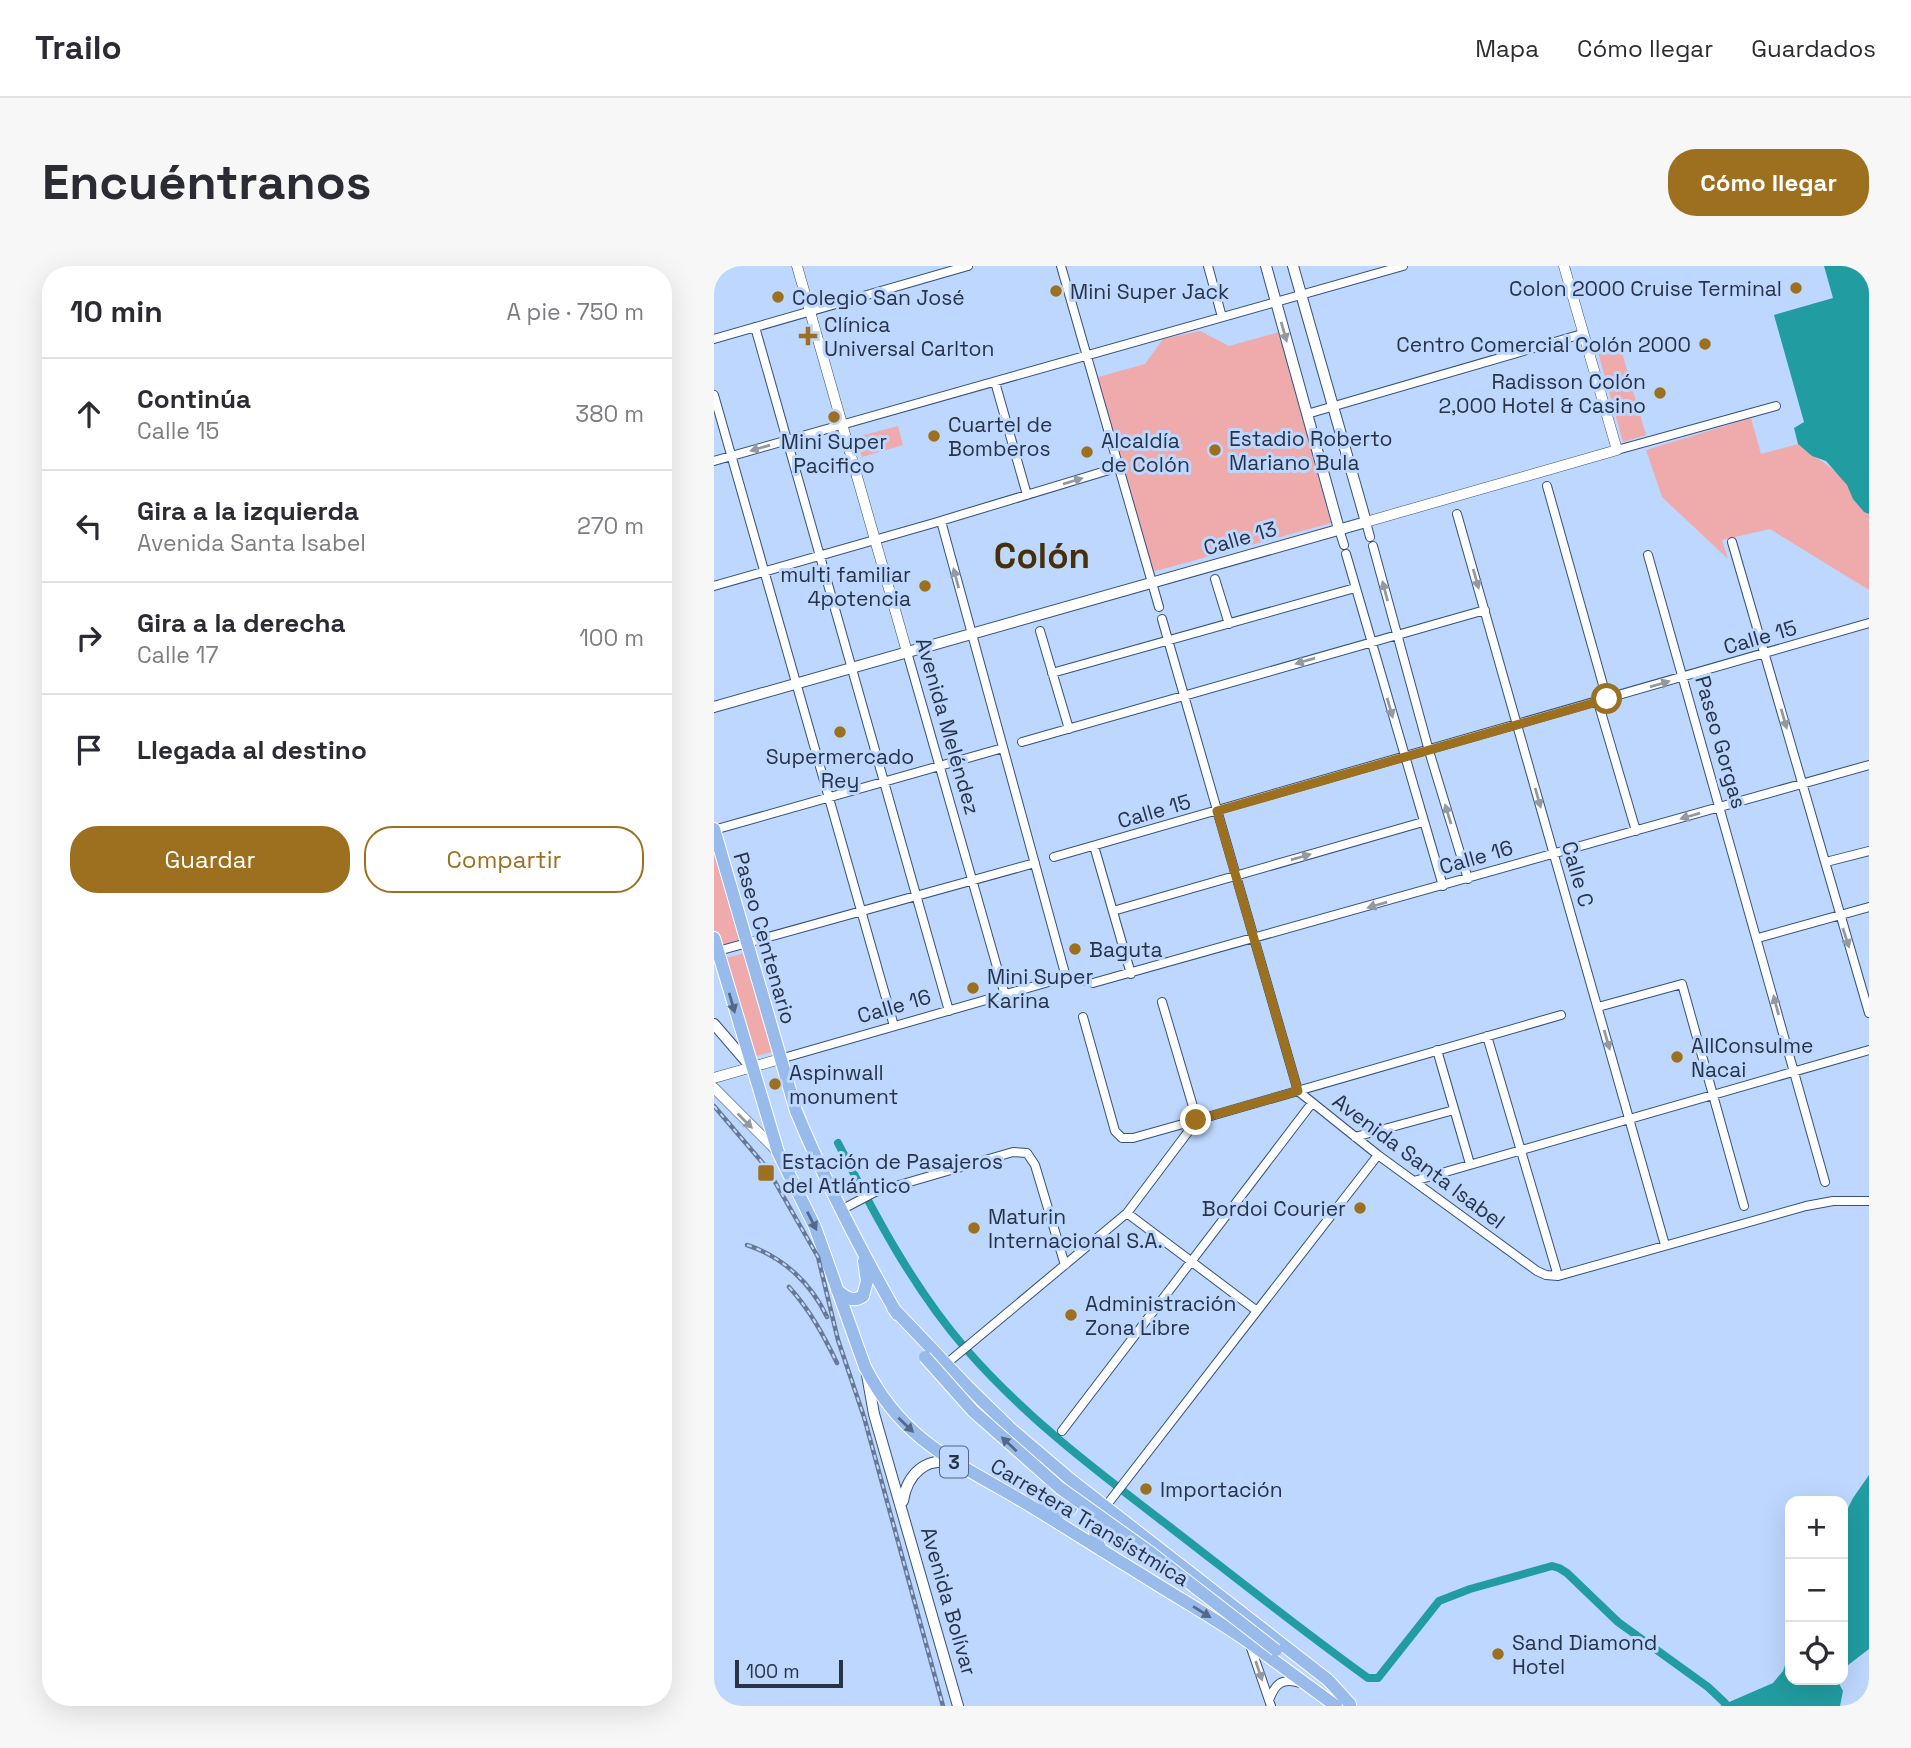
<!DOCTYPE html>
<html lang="es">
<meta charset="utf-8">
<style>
:root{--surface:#fff;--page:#f7f7f7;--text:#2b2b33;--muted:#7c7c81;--line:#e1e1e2;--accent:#9c701f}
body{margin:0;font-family:"Space Grotesk",sans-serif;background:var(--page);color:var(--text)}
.controls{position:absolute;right:21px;bottom:21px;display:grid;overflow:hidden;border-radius:14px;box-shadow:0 7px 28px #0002}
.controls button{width:63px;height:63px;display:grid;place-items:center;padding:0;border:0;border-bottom:2px solid var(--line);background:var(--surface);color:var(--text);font:35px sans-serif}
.scale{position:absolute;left:21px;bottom:18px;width:108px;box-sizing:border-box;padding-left:7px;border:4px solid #273346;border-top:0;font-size:19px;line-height:24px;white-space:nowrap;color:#273346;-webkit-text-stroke:5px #bdd7fe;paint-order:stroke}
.stop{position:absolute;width:21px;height:21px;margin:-16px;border:5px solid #9c701f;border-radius:50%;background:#fff}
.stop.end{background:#9c701f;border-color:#fff;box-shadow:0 2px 7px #0008}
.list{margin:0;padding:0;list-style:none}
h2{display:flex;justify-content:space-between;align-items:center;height:91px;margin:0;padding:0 28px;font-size:30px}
h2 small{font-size:23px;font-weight:400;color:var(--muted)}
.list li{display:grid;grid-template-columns:46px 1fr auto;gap:21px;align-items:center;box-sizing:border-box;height:112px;padding:0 28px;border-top:2px solid var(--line)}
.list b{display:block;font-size:26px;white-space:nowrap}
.list p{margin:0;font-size:23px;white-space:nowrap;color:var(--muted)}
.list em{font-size:23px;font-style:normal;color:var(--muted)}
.actions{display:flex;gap:14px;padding:21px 28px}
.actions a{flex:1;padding:16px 0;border:2px solid var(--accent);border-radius:28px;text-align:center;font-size:24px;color:var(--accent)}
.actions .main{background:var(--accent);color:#fff}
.icon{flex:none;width:38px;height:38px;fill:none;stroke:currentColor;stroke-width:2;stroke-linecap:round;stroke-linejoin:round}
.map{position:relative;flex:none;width:1155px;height:1440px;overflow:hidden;border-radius:28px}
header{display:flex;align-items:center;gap:42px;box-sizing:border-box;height:98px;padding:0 35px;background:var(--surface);border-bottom:2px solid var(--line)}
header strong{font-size:33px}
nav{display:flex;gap:38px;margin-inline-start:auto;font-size:24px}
.intro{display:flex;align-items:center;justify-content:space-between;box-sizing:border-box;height:168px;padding:0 42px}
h1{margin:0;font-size:49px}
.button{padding:18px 32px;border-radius:28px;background:var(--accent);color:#fff;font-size:24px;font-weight:700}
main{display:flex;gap:42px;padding:0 42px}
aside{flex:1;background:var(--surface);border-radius:28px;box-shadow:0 7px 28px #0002}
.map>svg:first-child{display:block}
.green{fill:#efabac}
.water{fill:#219da1}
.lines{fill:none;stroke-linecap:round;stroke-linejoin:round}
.canal{stroke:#219da1;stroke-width:8}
.minor-casing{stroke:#36517a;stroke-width:10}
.tertiary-casing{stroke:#36517a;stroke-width:11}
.secondary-casing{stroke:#36517a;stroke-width:12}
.primary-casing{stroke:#fff;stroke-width:14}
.minor{stroke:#fff;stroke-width:8}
.tertiary{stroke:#fff;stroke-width:10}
.secondary{stroke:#fff;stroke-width:10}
.primary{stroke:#98bbec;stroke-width:12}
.rail-casing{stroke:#667893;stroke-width:4.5}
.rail{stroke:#bdd7fe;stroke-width:2;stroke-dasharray:5;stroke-linecap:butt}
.primary-bridge-casing{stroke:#fff;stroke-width:14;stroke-linecap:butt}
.primary-bridge{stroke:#98bbec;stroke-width:12}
.oneway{fill:#9399a2}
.oneway2{fill:#546988}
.route{stroke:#9c701f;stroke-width:9}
.poi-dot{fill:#9c701f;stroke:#bdd7fe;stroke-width:2.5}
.labels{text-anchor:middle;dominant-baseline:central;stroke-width:6;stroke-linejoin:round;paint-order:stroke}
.shield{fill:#bdd7fe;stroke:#54647d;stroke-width:2}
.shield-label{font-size:19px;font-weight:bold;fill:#273346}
.poi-label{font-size:21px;fill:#273346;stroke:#bdd7fe;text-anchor:start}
.street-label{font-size:21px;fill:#273346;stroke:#bdd7fe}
.town-label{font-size:35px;font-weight:bold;fill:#45300a;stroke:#bdd7fe}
</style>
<header>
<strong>Trailo</strong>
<nav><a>Mapa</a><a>Cómo llegar</a><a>Guardados</a></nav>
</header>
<div class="intro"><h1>Encuéntranos</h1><a class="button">Cómo llegar</a></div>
<main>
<aside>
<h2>10 min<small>A pie · 750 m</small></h2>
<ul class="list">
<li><svg class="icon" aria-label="ahead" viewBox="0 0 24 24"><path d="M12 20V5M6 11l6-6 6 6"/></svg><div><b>Continúa</b><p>Calle 15</p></div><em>380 m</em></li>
<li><svg class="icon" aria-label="left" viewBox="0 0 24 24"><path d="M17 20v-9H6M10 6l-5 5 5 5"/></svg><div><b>Gira a la izquierda</b><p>Avenida Santa Isabel</p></div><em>270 m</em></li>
<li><svg class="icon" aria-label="right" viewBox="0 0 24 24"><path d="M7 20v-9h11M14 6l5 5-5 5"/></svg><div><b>Gira a la derecha</b><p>Calle 17</p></div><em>100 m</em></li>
<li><svg class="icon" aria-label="arrive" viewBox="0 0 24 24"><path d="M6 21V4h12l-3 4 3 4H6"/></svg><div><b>Llegada al destino</b></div></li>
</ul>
<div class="actions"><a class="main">Guardar</a><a>Compartir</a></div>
</aside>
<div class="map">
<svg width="1155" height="1440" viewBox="0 0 1155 1440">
<rect width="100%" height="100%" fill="#bdd7fe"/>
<path class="green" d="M486,65L515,80L565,66L617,257L438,306L384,111L431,98L449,73Z
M904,73L932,169L909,176L882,79Z
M1037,152L1047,188L1084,178C1102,193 1117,198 1132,217C1140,228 1142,243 1155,248V324L1056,263L1008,274L1014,293L948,231L932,184Z
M184,160L189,179L148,191L143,171Z
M0,574L28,673L5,680L0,663Z
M31,687L58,786L35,792L8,693Z"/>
<path class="water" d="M1110,0H1155V248L1150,246L1139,233L1133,219L1112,195L1098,190L1084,178L1080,162L1090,156L1060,49L1119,32Z
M1155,1209V1383L1129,1403V1252L1139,1232Z
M1076,1384V1414H1123L1129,1425L1126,1440H1006L1059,1417L1069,1405Z"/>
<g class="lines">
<path class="canal" d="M124,877C161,949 199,1022 252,1083C312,1152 384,1206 456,1261C522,1312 586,1363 654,1412H664L725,1335L756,1323L838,1300L845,1302L853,1307L904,1356L994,1421L1011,1437"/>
<defs>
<path id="minor" d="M347,0L445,341
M494,0L508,51
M41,61L235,745
M0,73L254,0
M281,116L313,229
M0,129L180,760
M593,148L868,68
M903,184L1062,140
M0,195L689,0
M833,220L893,433
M743,248L951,979
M227,255L352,711
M652,256L656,271
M625,263L630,279
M1018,276L1155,747
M659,280L715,485L754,613
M632,288L729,620
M934,289L1111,916
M501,313L515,358
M0,320L220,257L405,201
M448,353L584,825L664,889L823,1005L832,1009L844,1010L1092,940L1119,935H1155
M326,365L355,463
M193,386L291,729
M338,407L641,322
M884,436L922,565
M308,476L771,344
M0,564L289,482
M380,580L417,708
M340,591L1155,357
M1112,596L1155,585
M399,645L709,556
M1044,672L1155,641
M4,685L321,597
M379,717L1155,499
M884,741L968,718L1030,940
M369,751L401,865L408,872H419L483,854L847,749
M773,770L844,1010
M723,784L756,898
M66,793L352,711L371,715
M641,871L740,844
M700,915L1155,784
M127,944L161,926L299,886L313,887L321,899L351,999
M413,947L543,1045
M232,1098L413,947L483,854L448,736
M348,1165L598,837
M392,1240L664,889
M536,1379L557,1440
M555,1434C561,1418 568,1411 586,1417"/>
<path id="tertiary" d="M83,0L193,386
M652,256L903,184L850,0
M0,812L66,793
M0,822L64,886"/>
<path id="secondary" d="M552,0L625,263
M0,441L652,256L579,0
M0,758L37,801
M152,1103L160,1148L244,1440
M189,1235C193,1209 212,1189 240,1198"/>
<path id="primary" d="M0,563L82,845C111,915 146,983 183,1048
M0,672L64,886L101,961L151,1101C190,1178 245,1197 315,1239C353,1262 390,1286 428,1309C464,1332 502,1353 536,1377C565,1398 593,1419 622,1440
M123,1024C131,1031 139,1037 149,1030L153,1015L150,995
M179,1042L252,1119L297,1163L357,1214L614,1414L636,1438
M327,1243L348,1246L356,1244L362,1233L360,1223
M387,1284C379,1268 378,1257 389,1243"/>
</defs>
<use href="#minor" class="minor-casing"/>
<use href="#tertiary" class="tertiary-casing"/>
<use href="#secondary" class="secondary-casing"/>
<use href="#primary" class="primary-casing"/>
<use href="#minor" class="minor"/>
<use href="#tertiary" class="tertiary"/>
<use href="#secondary" class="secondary"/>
<use href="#primary" class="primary"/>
<defs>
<path id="rail" d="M0,840L53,902L104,991L124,1074L150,1151L229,1440
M33,979C69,991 97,1017 113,1051
M75,1021C96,1044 110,1070 123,1097"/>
</defs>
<use href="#rail" class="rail-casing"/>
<use href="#rail" class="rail"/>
<defs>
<path id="primary-bridge" d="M211,1091L259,1145L346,1222L437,1287L562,1384"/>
</defs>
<use href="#primary-bridge" class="primary-bridge-casing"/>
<use href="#primary-bridge" class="primary-bridge"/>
</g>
<defs><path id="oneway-solid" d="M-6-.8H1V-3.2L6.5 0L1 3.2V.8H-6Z" transform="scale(1.75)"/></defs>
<g class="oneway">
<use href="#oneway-solid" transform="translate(570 66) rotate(74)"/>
<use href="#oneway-solid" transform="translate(46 182) rotate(164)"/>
<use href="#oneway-solid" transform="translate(359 215) rotate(-17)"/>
<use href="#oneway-solid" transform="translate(242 312) rotate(-105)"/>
<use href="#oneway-solid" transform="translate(762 313) rotate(74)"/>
<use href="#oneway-solid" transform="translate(671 325) rotate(-105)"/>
<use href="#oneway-solid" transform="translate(591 395) rotate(164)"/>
<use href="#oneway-solid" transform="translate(946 418) rotate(-16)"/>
<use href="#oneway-solid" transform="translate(676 442) rotate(74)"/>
<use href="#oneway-solid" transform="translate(1070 453) rotate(74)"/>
<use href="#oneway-solid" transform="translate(824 532) rotate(74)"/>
<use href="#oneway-solid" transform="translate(734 548) rotate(-107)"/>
<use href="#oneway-solid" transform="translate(976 550) rotate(164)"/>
<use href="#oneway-solid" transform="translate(587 591) rotate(-16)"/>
<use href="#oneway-solid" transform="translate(663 639) rotate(164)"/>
<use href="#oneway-solid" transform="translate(1132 672) rotate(72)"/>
<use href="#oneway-solid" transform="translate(1062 739) rotate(-105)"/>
<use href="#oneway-solid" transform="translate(893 774) rotate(74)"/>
<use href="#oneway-solid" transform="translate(31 855) rotate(45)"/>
<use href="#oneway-solid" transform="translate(545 1405) rotate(71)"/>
</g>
<g class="oneway2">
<use href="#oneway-solid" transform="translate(18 737) rotate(74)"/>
<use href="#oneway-solid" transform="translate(98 955) rotate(63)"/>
<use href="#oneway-solid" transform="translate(192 1159) rotate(44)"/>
<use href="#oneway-solid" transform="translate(295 1178) rotate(-137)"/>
<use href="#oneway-solid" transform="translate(488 1346) rotate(32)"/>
</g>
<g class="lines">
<path class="route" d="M482,854L584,825L503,545L893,433"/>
</g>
<g class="poi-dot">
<circle cx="1082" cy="22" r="7"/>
<circle cx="342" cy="25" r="7"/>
<circle cx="64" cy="31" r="7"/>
<path d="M90.5 59.5h7v7h7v7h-7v7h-7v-7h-7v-7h7z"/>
<circle cx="991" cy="78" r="7"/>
<circle cx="946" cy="127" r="7"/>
<circle cx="120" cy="151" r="7"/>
<circle cx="220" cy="170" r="7"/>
<circle cx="501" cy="184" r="7"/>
<circle cx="373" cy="186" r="7"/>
<circle cx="211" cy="320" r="7"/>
<circle cx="126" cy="466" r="7"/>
<circle cx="361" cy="683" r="7"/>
<circle cx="259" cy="722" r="7"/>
<circle cx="963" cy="791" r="7"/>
<circle cx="61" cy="818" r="7"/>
<rect x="43" y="898" width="18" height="18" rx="3.5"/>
<circle cx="646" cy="942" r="7"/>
<circle cx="260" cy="962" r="7"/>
<circle cx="357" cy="1049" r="7"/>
<circle cx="432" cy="1223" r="7"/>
<circle cx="784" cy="1388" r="7"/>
</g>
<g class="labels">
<rect class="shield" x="226" y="1180.5" width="28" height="31" rx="5"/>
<g class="shield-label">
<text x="240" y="1196">3</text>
</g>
<g class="poi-label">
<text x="1068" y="22" text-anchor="end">Colon 2000 Cruise Terminal</text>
<text x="356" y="25">Mini Super Jack</text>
<text x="78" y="31">Colegio San José</text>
<text x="110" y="58">Clínica<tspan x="110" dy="24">Universal Carlton</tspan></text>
<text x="977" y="78" text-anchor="end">Centro Comercial Colón 2000</text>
<text x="932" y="115" text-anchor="end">Radisson Colón<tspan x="932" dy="24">2,000 Hotel &amp; Casino</tspan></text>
<text x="234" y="158">Cuartel de<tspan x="234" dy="24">Bomberos</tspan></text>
<text x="515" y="172">Estadio Roberto<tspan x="515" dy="24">Mariano Bula</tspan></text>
<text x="387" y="174">Alcaldía<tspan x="387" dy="24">de Colón</tspan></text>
<text x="120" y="175" text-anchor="middle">Mini Super<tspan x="120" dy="24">Pacifico</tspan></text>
<text x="197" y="308" text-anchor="end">multi familiar<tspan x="197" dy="24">4potencia</tspan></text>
<text x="126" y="490" text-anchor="middle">Supermercado<tspan x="126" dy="24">Rey</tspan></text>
<text x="375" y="683">Baguta</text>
<text x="273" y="710">Mini Super<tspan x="273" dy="24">Karina</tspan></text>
<text x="977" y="779">AllConsulme<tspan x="977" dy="24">Nacai</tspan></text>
<text x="75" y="806">Aspinwall<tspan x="75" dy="24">monument</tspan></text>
<text x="68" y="895">Estación de Pasajeros<tspan x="68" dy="24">del Atlántico</tspan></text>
<text x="632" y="942" text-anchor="end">Bordoi Courier</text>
<text x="274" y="950">Maturin<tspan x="274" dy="24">Internacional S.A.</tspan></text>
<text x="371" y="1037">Administración<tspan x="371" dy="24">Zona Libre</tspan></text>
<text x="446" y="1223">Importación</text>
<text x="798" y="1376">Sand Diamond<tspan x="798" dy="24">Hotel</tspan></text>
</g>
<g class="street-label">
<text transform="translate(526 272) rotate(-16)">Calle 13</text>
<text transform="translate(1046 371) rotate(-16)">Calle 15</text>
<text transform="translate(234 460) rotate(74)">Avenida Meléndez</text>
<text transform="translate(1007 476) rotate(74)">Paseo Gorgas</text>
<text transform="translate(440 545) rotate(-16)">Calle 15</text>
<text transform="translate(762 591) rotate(-16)">Calle 16</text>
<text transform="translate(864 608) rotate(74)">Calle C</text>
<text transform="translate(51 672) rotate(74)">Paseo Centenario</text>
<text transform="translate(180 740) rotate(-16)">Calle 16</text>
<text transform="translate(705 895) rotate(37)">Avenida Santa Isabel</text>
<text transform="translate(376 1256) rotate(31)">Carretera Transístmica</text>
<text transform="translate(235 1335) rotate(74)">Avenida Bolívar</text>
</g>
<g class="town-label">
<text x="328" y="290">Colón</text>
</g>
</g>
</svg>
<div class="controls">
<button>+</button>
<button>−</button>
<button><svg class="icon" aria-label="locate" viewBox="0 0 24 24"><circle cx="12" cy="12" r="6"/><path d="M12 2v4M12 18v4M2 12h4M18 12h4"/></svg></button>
</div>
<div class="scale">100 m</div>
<div class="stop" style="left:893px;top:433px"></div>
<div class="stop end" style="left:482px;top:854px"></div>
</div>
</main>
